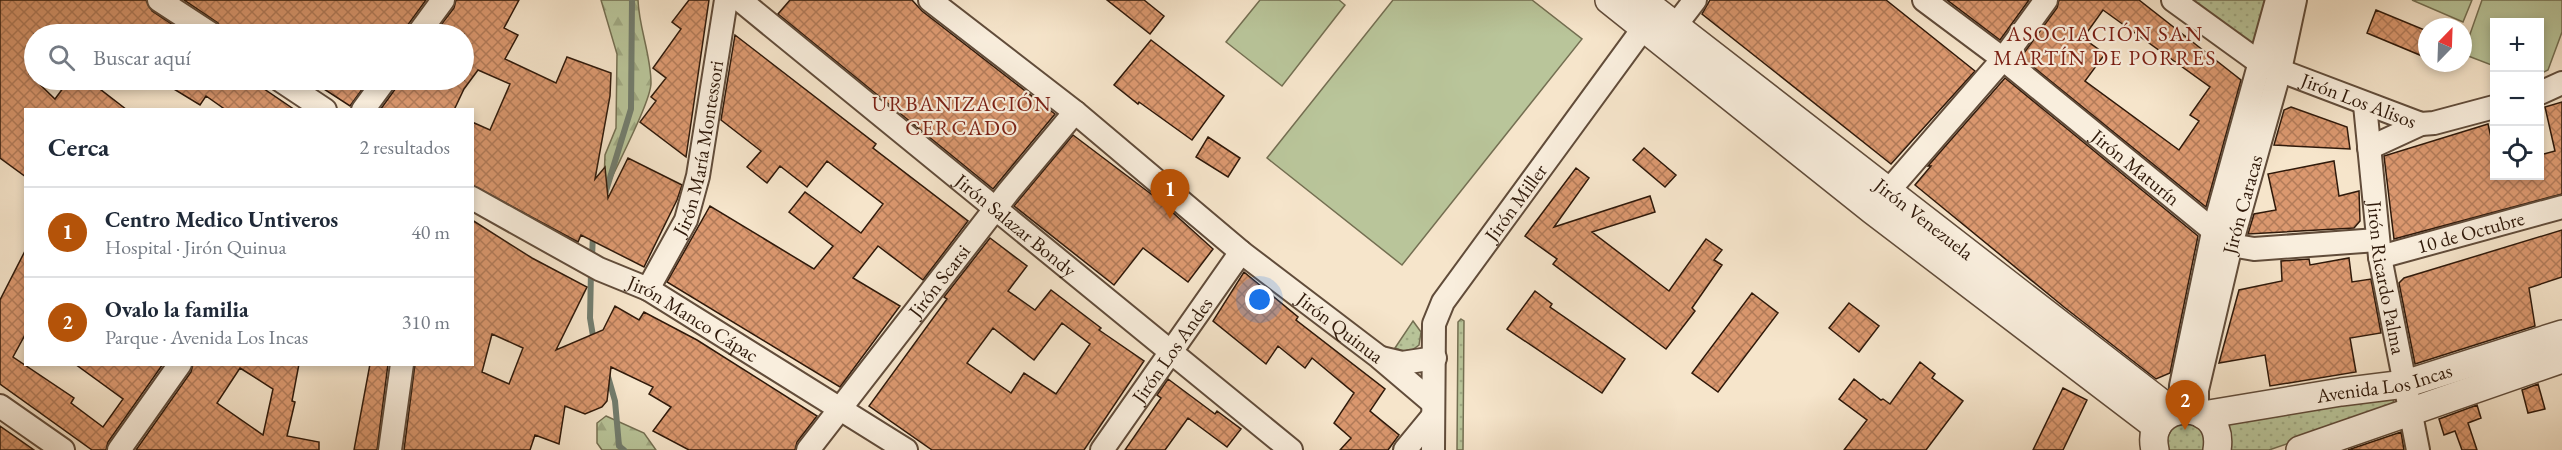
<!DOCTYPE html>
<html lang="es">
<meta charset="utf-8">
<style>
:root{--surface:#fff;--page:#f2f2f3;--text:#1f2937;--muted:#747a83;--line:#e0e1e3;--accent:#b45309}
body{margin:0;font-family:"EB Garamond",serif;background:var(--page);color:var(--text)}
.controls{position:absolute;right:18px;top:18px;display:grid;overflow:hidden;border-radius:0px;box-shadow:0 3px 9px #0003}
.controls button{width:54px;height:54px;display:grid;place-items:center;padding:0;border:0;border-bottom:2px solid var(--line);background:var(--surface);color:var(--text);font:30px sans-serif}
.compass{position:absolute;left:2418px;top:18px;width:54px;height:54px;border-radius:50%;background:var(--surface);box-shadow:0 3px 9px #0003;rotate:23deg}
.you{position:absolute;left:1260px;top:300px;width:21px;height:21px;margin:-15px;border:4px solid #fff;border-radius:50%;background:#1a73e8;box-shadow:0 0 0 9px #1a73e833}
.badge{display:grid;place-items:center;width:39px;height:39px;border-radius:50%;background:var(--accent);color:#fff;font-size:20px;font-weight:700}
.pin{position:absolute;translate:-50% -50px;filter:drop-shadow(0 2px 3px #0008)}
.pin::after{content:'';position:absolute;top:32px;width:21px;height:18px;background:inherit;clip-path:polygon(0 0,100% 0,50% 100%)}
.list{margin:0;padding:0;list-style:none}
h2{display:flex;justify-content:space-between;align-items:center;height:78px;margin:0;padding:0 24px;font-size:26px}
h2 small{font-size:20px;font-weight:400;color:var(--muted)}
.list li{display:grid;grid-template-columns:39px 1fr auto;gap:18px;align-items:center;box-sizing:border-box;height:90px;padding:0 24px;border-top:2px solid var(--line)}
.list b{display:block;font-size:22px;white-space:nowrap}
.list p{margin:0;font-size:20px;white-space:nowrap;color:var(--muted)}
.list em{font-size:20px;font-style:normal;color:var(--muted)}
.icon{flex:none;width:33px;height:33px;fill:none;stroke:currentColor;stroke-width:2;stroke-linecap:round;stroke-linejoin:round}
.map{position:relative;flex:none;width:2562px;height:450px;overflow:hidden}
.search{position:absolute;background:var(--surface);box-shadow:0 3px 9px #0003;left:24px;top:24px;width:450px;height:66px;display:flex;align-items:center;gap:15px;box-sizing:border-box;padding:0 21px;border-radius:33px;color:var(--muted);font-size:22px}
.panel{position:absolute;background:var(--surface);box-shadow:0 3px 9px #0003;left:24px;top:108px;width:450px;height:258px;border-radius:0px}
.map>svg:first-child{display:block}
.green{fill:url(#green-dots);stroke:#746f52;stroke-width:1.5}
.forest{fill:url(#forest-firs);stroke:#746f52;stroke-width:1.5}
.pitch{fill:#b9c59a;stroke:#746f52;stroke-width:1.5}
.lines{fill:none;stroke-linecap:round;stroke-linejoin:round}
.stream{stroke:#727d6e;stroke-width:6}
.building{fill:url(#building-cross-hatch);stroke:#2f190a;stroke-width:1.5;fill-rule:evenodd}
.minor-casing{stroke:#614c3a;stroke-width:26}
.tertiary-casing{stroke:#614c3a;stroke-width:30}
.minor{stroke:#f9eedd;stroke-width:22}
.tertiary{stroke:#f9eedd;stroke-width:27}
.labels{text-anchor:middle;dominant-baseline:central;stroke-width:4.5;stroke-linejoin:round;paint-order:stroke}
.street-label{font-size:20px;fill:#2f190a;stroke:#f9eedd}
.neighbourhood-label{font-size:21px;letter-spacing:1.5px;fill:#7a1f14;stroke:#f9eedd}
</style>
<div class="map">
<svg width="2562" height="450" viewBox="0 0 2562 450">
<defs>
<pattern id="green-dots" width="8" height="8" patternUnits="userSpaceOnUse" patternTransform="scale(1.5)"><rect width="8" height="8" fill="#b9c59a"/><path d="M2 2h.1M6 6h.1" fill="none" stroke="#9fa983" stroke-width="1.8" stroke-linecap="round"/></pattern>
<pattern id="forest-firs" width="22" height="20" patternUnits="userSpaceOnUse" patternTransform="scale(1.5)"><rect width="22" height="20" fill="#b9c59a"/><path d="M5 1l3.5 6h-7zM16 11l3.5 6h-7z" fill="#9fa983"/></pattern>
<pattern id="building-cross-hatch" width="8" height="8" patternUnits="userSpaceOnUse" patternTransform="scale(1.5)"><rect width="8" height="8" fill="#db986f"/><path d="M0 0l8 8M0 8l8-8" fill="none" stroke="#b27b59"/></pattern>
</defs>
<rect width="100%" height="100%" fill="#f6e5cb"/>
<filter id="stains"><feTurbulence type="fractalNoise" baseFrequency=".00333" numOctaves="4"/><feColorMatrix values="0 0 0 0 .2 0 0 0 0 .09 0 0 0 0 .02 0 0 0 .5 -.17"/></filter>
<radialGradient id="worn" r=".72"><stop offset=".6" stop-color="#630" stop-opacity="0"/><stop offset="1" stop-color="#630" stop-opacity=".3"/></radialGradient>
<path class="green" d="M2179,0H2269L2255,48Z
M1461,319L1464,321L1463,450H1457L1458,322Z
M1413,321L1421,332L1419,345L1412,350L1403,351L1395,348Z
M2394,398L2393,403L2340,426L2269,450H2219L2218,417Z
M2203,415L2213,450H2158L2159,425Z"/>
<path class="forest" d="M601,0H638C639,28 651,55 651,83C651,101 617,165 608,186L604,181L605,155L616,128L617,54Z
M606,416L644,433L656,450H602L597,443V423Z"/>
<path class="pitch" d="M1260,0H1339L1345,5L1282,86L1226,42Z
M1393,0H1532L1582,39L1402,265L1267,158Z
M2412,0H2472L2463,22Z
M2482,0H2562V32L2548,70L2540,74V22H2494V66L2463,54Z"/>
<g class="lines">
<path class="stream" d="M605,194L631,109L632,0
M592,258L593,233
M591,271L590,318L594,342
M607,373L615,401L619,446L624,450"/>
</g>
<path class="building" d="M0,0H146L152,11L187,34H34V67L29,74L55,99L69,80H107L100,89L127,110H26V177L0,158Z
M184,0H426L407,26L405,34H224L218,23Z
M456,0H519L504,28L518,35L505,59L556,83L567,57L611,73L610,96L595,179L605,167L608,198L628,158L682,185L677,200L644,267L581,235L578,242L472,185V122L490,130L510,84L478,70L464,89L454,110H380L396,88L398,80H464V34H434L454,8Z
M689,0H709L686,157L640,122L656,101L651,97L666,78L653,68L681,29L672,22Z
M790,0H912L922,11L1055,114L993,189L778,14Z
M1107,0H1144L1164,16L1150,34Z
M1710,0H1886L1975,71L1891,164L1702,14Z
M1947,0H2029L2000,40Z
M2059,0H2139L2241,80L2206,207L2021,57L2057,8ZM2103,10L2210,87L2190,115L2199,121L2179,150L2085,81L2105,54L2083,38Z
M2376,10L2427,31V58L2367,33Z
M735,35L876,144L873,148L968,221L923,280L878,246L853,278L900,306L840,387L667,282L710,206L814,269L833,246L789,212L805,192L861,233L883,204L827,161L807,187L780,166L767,183L747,167L761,151L721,120Z
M1151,40L1224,96L1192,140L1139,102L1138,104L1114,85Z
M2005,78L2198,236L2170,373L2156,379L2064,307L1915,185L1931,166H1928Z
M159,80H251L295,110H226L206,96L200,105Z
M310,80H369L350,106Z
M2562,102V194L2394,239L2384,156L2488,124L2494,151V176H2540V155L2555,151L2545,107Z
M2291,107L2347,127L2350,149L2274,145L2284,110Z
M1073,135L1159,200L1213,249L1188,282L1143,248L1114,285L1014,206Z
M1208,137L1240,158L1228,177L1196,157Z
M1644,148L1676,175L1665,187L1633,160Z
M2334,161L2339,196L2359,191L2360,221L2354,228L2248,234L2254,214L2276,210L2268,174Z
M1576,168L1589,178L1554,227L1650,196L1655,212L1592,232L1669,291L1706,239L1722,250L1714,260L1722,265L1692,308L1695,311L1666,349L1553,264L1557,259L1525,236Z
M472,220L532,258L587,287L556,350L603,330L615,306L639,320L644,312L697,340L817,416L797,442L795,450H689L653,431L671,407L649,394L653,387L611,367L607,401L602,407L585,414L565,406L559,444L535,435L530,450H404L415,364H472ZM492,334L523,348L509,384L482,372Z
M2562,230V277L2529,288L2535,326L2415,364L2399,283L2404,278Z
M990,238L1027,266L1008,291L1035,310L1051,290L1101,328L1099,330L1144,361L1084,450H932L869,406L947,299L944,297ZM1062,323L1090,344L1056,394L1024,373L1011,393L967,363L993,328L1034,360Z
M26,249V333L13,357L74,398L71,403L103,427L123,399L75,364H163L108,442L106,450H92L0,384V300Z
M2349,258L2352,282L2371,279L2381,333L2350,338L2356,372L2270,386L2265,355L2219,363L2239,290L2282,281L2281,261L2309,259L2310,265Z
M1244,272L1298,317L1296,320L1385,389L1370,411L1399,435L1388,450H1340L1351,438L1334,423L1354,393L1312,358L1305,368L1278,346L1266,364L1213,321Z
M1535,291L1552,304L1550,307L1625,359L1602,393L1507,329Z
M1752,293L1778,313L1718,392L1692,373Z
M1849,303L1879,326L1859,352L1829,328Z
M1920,362L1935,374L1932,378L1963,401L1926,450H1844L1867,420L1839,399L1854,379L1881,400L1883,399L1890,404Z
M193,364H299L292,401L295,402L287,436L319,442V450H136L191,372ZM240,368L273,389L263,435L217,403Z
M370,364H388L377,450H354Z
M1168,379L1215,414L1217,411L1241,429L1227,447L1188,418L1165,450H1125L1161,398L1157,395Z
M2538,384L2545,409L2528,413L2522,390Z
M2063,388L2087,400L2063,450H2033Z
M2477,405L2481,418L2468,423L2477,450H2462L2455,431L2444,435L2439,419Z
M0,426L34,450H0Z
M2401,432L2404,450H2348Z"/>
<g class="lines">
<defs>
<g id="minor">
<path d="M159,0L211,34"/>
<path id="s1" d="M740,0L1291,450"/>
<path id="s2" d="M930,0L1075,112L1241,252L1379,357L1432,402"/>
<path id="s3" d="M1924,0L2003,59L2231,245L2254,249L2377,240"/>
<path id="s4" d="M2173,0L2260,63L2421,124L2434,123L2494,107"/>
<path d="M1675,26L1695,0"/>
<path d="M418,34L443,0"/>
<path d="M280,80L325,110"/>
<path d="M2540,93L2562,83"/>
<path id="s5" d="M2365,105L2380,257L2418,450"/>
<path d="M363,110L385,80"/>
<path d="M2369,148L2421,124"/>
<path id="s6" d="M472,198L599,269L648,289L906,450"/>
<path d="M1877,204L2003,59L2046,0"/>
<path id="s7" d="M2380,257L2562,207"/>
<path id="s8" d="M648,289L686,220L698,176L726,0"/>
<path d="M1381,358L1402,363L1435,358"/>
<path d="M0,406L63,450"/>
<path d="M2180,410L2181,386L2213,232L2277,0"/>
<path id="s9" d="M2197,412V390L2231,245L2280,70L2295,0"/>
<path d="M119,450L180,364"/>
<path d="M390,450L402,364"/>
<path id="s10" d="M808,450L1009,191L1075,112"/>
<path id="s11" d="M1102,450L1241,252"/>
<path d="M1405,450L1433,416"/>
<path id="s12" d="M1433,450L1434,324L1443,302L1653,15"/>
</g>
<g id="tertiary">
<path d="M1609,0L1872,210L2157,427"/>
<path id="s13" d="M1642,0L2173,412"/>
<path id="s14" d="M2203,415L2341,392L2405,384L2562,334"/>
<path d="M2155,450C2143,399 2226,395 2217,450"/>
<path d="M2300,450L2562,359"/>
</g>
</defs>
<use href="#minor" class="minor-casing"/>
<use href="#tertiary" class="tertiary-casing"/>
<use href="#minor" class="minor"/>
<use href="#tertiary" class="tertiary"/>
</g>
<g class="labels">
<g class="street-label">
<text stroke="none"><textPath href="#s4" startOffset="213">Jirón Los Alisos</textPath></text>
<text stroke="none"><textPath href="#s8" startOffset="152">Jirón María Montessori</textPath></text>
<text stroke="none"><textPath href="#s3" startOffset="270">Jirón Maturín</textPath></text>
<text stroke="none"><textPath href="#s12" startOffset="273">Jirón Miller</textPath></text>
<text stroke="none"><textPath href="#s9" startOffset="213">Jirón Caracas</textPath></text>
<text stroke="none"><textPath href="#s13" startOffset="357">Jirón Venezuela</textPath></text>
<text stroke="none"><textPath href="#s1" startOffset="356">Jirón Salazar Bondy</textPath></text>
<text stroke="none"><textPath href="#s7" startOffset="94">10 de Octubre</textPath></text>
<text stroke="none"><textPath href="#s5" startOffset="174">Jirón Ricardo Palma</textPath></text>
<text stroke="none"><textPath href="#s10" startOffset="214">Jirón Scarsi</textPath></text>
<text stroke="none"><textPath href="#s6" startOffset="252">Jirón Manco Cápac</textPath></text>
<text stroke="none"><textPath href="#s2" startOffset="525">Jirón Quinua</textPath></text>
<text stroke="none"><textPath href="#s11" startOffset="122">Jirón Los Andes</textPath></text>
<text stroke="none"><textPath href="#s14" startOffset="184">Avenida Los Incas</textPath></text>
</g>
<g class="neighbourhood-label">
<text x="2105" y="33">ASOCIACIÓN SAN<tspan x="2105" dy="24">MARTÍN DE PORRES</tspan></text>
<text x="962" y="103">URBANIZACIÓN<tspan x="962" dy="24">CERCADO</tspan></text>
</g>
</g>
<rect width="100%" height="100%" filter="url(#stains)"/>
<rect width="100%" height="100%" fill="url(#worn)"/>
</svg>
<div class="controls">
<button>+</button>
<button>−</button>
<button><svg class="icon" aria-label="locate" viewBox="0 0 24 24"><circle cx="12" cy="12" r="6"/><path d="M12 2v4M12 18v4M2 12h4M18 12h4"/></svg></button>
</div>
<svg class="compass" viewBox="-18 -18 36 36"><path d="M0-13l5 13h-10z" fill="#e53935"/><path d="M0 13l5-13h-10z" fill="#747a83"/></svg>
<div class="you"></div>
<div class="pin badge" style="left:1170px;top:219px">1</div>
<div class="pin badge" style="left:2185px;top:430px">2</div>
<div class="search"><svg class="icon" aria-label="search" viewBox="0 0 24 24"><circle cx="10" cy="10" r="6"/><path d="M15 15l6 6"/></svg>Buscar aquí</div>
<section class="panel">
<h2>Cerca<small>2 resultados</small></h2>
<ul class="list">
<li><span class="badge">1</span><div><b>Centro Medico Untiveros</b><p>Hospital · Jirón Quinua</p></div><em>40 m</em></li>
<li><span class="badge">2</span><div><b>Ovalo la familia</b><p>Parque · Avenida Los Incas</p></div><em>310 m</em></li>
</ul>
</section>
</div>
